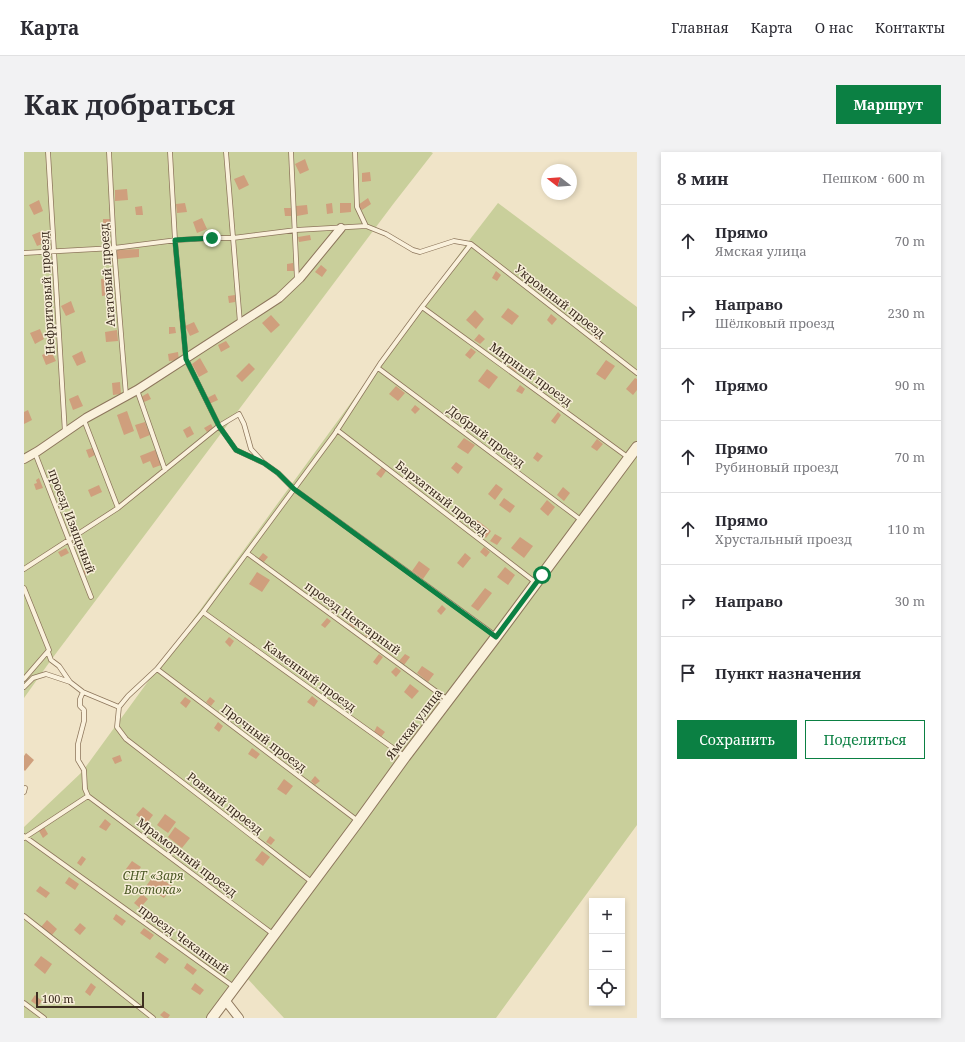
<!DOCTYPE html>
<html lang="ru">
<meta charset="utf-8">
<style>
:root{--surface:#fff;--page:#f2f2f3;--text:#2b2b33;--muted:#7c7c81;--line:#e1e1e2;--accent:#0b8043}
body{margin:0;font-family:"Noto Serif",serif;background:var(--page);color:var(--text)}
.controls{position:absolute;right:12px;bottom:12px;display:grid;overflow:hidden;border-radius:0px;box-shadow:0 2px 6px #0003}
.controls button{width:36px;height:36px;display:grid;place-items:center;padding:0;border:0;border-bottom:1px solid var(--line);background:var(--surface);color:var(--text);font:20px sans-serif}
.compass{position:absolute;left:517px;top:12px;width:36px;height:36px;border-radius:50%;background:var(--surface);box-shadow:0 2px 6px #0003;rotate:287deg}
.scale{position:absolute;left:12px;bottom:10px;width:108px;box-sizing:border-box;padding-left:4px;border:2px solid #3d2e20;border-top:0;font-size:11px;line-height:14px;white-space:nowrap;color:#3d2e20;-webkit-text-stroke:3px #f7eed8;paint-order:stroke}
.stop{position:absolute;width:12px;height:12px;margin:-9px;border:3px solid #0b8043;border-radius:50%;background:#fff}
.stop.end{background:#0b8043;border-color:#fff;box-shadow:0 1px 4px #0008}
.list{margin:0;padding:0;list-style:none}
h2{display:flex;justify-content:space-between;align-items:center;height:52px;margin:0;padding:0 16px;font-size:17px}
h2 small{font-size:13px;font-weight:400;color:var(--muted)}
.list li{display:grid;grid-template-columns:26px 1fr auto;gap:12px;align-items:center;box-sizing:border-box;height:72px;padding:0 16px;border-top:1px solid var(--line)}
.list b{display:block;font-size:15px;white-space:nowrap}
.list p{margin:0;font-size:13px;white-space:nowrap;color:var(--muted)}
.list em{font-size:13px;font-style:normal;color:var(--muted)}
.actions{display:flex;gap:8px;padding:12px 16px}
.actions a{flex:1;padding:9px 0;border:1px solid var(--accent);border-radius:0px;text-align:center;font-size:14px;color:var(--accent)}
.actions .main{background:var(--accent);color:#fff}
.icon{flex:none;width:22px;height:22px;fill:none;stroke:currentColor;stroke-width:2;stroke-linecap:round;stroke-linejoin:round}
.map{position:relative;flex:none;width:613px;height:866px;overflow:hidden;border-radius:0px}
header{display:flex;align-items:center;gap:24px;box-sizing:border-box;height:56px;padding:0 20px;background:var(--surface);border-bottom:1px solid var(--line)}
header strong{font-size:19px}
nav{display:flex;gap:22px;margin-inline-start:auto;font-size:14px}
.intro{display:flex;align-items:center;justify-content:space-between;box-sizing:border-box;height:96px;padding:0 24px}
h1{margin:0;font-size:28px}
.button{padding:10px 18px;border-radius:0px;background:var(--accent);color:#fff;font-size:14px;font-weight:700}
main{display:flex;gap:24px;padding:0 24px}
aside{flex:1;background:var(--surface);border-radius:0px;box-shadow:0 2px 6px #0003}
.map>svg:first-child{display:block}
.green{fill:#c9cf9b}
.building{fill:#cf9f7d}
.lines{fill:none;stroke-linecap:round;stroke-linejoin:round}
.service-casing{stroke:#8d765c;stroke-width:5.5}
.minor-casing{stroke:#8d765c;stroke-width:10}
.tertiary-casing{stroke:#8d765c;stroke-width:12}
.service{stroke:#faf1dc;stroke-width:4}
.minor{stroke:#faf1dc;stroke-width:8}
.tertiary{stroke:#faf1dc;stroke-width:10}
.route{stroke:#0b8043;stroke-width:5}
.labels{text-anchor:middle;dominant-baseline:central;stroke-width:3;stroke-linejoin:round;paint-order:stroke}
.street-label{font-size:12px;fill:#3d2e20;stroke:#f7eed8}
.park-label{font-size:12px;font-style:italic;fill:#4d5a26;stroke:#f7eed8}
</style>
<header>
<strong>Карта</strong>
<nav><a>Главная</a><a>Карта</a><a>О нас</a><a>Контакты</a></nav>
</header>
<div class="intro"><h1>Как добраться</h1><a class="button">Маршрут</a></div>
<main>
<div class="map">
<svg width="613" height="866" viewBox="0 0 613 866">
<rect width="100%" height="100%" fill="#f0e4c8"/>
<path class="green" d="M0,0H407L409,1L370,51L27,508L0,546Z
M474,51L613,155V295L188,866H0V675L58,620L447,86Z
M613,302V673L472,866H260L222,825Z"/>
<path class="building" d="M281,7L285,18L276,22L271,12Z
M346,20L347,29L338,30V21Z
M220,23L225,33L215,38L210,27Z
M103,37L104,48L91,49V38Z
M344,46L347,52L338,58L334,53Z
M15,48L19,59L10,63L5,53Z
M161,51L163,60L153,61L152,52Z
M308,51L309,61L303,62L302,52Z
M316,51H327V60L316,61Z
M283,53L284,62L273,64L272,54Z
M118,54L119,63H112L111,55Z
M260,56H267V64H261Z
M178,66L183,77L173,81L169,70Z
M79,67H86L87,76H79Z
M18,79L23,90L13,94L8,83Z
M286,83L287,88L275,90L274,85Z
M115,97V105L93,107V98Z
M269,111L270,119H263V112Z
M297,113L303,118L298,125L291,120Z
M472,119L477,123L473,129L468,126Z
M89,126V138H84V143L78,144L77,127Z
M211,143V150L205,151L204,144Z
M47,149L51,160L42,164L37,154Z
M484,156L495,164L488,173L477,165Z
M451,158L460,167L452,177L442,168Z
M527,162L533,167L528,173L523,168Z
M247,163L256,173L247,181L238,171Z
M170,170L175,180L166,184L161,174Z
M145,175H151L152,181L145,182Z
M16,177L20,187L11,192L6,181Z
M574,177L578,181L573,187L569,183Z
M93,178L94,189L82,190L81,180Z
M455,182L461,187L456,192L450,188Z
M202,189L206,195L197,200L194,193Z
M447,196L452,200L446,207L441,203Z
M27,199L32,209L22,213L18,203Z
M58,199L62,210L53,214L48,204Z
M154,200L155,208L145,209L144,202Z
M176,206L184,220L175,225L168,212Z
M490,207L498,213L492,220L485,215Z
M582,208L591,214L581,228L572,222Z
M225,211L231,217L218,230L212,224Z
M463,217L474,225L465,237L454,229Z
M611,226L613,227V238L609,243L602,237Z
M96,230L97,242L89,243L88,231Z
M496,233L501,237L498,242L492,239Z
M372,234L381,241L374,249L365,242Z
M124,241L127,247L120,250L117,245Z
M191,242L194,248L185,252L183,246Z
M54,243L59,254L49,258L45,247Z
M391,253L396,257L391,262L387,258Z
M430,254L435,258L429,265L424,262Z
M4,258L8,268L0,272V260Z
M103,259L110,279L100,283L93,263Z
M534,260L537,263L531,272L527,269Z
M121,270L126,283L116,287L111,273Z
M187,272L189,276L183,280L180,276Z
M166,274L170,282L163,286L159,278Z
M440,286L451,293L444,302L433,295Z
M573,287L579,292L573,299L567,295Z
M68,296L71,303L65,306L62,298Z
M131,298L137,313L129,316L126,309L119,312L116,304Z
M513,300L519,304L514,310L509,306Z
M432,310L439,315L434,322L427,316Z
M358,315L362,319L357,326L352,322Z
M384,316L389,320L384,326L379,322Z
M15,326L19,336L12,338L10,332L13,331L12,328Z
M472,332L479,337L471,348L464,342Z
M75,333L78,340L67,345L64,338Z
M539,335L546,341L540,349L533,343Z
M480,346L491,354L486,361L475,353Z
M523,348L531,355L524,364L516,357Z
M453,368L467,379L462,386L448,375Z
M471,382L478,386L473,393L466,389Z
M496,385L509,394L500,406L487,396Z
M460,395L466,400L462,405L456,400Z
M42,396L45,401L37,405L34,400Z
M239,401L244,405L239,411L234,407Z
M441,401L447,406L439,416L433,411Z
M395,409L406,417L399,427L388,419Z
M66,412L69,419L60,423L59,419L63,417L62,413Z
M481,415L491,423L484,433L473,425Z
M233,420L246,428L238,440L225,432Z
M461,436L468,441L454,459L447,454Z
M418,453L422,457L417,463L413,459Z
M303,466L307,469L301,476L297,473Z
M329,466L334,470L330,476L325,472Z
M347,476L355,481L349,489L341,483Z
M205,485L210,489L206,495L201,490Z
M355,502L359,505L353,513L349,510Z
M381,502L386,505L380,513L375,509Z
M398,514L410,522L404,530L393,521Z
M372,515L377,519L372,525L367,520Z
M386,532L395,539L388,547L380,540Z
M288,544L294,549L290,555L283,550Z
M161,545L167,549L162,556L156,551Z
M186,545L191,549L187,554L182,550Z
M194,570L199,574L195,580L190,576Z
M353,574L361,580L357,585L350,580Z
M228,596L236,602L232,607L224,602Z
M2,601L10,608L1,619L0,618V604Z
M96,603L98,609L91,612L88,606Z
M291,624L296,629L291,633L287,629Z
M260,627L269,634L262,643L253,637Z
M119,655L129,663L123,671L112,663Z
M141,662L152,670L144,681L133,673Z
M81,667L87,672L82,679L75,675Z
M20,675L24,682L19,686L15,679Z
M151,675L166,686L158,696L144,685Z
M246,684L251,688L247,693L242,690Z
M238,699L246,705L239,714L231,708Z
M58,704L62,707L57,714L53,711Z
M108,709L117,715L111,723L102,717Z
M131,722L148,734L140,746L122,734Z
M45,725L55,732L51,738L41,731Z
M16,734L26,741L22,746L12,739Z
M118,742L124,747L116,756L110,751Z
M92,762L102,769L98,774L89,767Z
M23,768L33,777L28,783L17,775Z
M56,771L62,776L56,783L50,778Z
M120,776L130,783L126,788L116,781Z
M135,800L145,807L141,812L131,805Z
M17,804L28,812L21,822L10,813Z
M163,811L173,818L169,823L160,816Z
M67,831L72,835L66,844L61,840Z
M171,831L180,838L176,843L167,837Z
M11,843L18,849L14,854L7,849Z
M140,859L146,863L144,866H140L136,863Z"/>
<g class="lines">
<defs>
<path id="service" d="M24,0L41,281
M85,0L90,96L102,243
M146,0L151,88L162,207L195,274L212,298L240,311L254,321L270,337L472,484
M202,0L216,171
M267,0L273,128
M331,0L333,55L342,74
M0,101L90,96L153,88L188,86H209L272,78L342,74L362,82L389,98L396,100L430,89L447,92L613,221
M398,155L605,306
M354,216L557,368
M113,238L141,318
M60,268L94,356
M313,278L511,430
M11,301L67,445
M223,401L424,548
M0,417L94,356L195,274L215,262L220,272L227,297L238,309
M0,436L25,498L0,527
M179,460L380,604
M24,500L27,508L35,514L46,530L59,540L95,555
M133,517L334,669
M0,535L9,526L22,522L46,530
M59,540L56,547V554L60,558V569L54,592V608L60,618L61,637L64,644L249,782
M0,640L1,636
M0,684L210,835
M0,686L64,644
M289,731L102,587L93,575L95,555L104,544L133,517L179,460L310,283L356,212L398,155L447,92
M0,764L129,866
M0,851L20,866"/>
<path id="minor" d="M0,307L14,299L62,266L113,238L255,146L276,126L317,76
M201,848L215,866"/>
<path id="tertiary" d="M188,866L334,670L381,605L472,485L613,295"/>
</defs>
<use href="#service" class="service-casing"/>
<use href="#minor" class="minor-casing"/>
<use href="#tertiary" class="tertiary-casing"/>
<use href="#service" class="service"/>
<use href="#minor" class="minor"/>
<use href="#tertiary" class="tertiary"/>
</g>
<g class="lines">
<path class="route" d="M188,86L151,88L162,207L195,274L212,298L240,311L254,321L270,337L472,485L518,423"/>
</g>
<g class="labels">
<g class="street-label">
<text transform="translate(83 123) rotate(-94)">Агатовый проезд</text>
<text transform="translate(23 141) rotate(-93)">Нефритовый проезд</text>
<text transform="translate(536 149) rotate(38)">Укромный проезд</text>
<text transform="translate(507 222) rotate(36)">Мирный проезд</text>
<text transform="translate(462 284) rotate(37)">Добрый проезд</text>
<text transform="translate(418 346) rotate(38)">Бархатный проезд</text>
<text transform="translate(48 369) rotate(69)">проезд Изящьный</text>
<text transform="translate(329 466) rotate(36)">проезд Нектарный</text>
<text transform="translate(286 524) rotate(36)">Каменный проезд</text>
<text transform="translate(390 572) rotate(-53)">Ямская улица</text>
<text transform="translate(240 586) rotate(37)">Прочный проезд</text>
<text transform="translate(201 651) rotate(38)">Ровный проезд</text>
<text transform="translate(163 705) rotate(37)">Мраморный проезд</text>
<text transform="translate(160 787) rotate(36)">проезд Чеканный</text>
</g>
<g class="park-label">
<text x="129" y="723">СНТ «Заря<tspan x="129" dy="14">Востока»</tspan></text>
</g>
</g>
</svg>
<div class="controls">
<button>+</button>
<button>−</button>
<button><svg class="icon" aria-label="locate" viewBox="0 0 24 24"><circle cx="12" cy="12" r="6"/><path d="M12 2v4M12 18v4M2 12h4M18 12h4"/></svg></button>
</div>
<svg class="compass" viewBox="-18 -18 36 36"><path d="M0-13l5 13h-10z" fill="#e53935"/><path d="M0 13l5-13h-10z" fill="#7c7c81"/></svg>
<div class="scale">100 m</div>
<div class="stop" style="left:518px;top:423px"></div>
<div class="stop end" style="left:188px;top:86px"></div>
</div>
<aside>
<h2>8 мин<small>Пешком · 600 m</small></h2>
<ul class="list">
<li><svg class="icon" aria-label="ahead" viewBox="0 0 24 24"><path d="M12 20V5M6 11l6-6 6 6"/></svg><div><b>Прямо</b><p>Ямская улица</p></div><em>70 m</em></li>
<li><svg class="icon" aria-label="right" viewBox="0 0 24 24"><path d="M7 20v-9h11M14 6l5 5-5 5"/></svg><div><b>Направо</b><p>Шёлковый проезд</p></div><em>230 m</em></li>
<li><svg class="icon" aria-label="ahead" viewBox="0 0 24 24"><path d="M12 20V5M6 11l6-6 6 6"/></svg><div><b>Прямо</b></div><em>90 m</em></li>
<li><svg class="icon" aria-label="ahead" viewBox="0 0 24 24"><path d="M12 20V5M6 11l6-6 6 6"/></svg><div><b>Прямо</b><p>Рубиновый проезд</p></div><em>70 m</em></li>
<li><svg class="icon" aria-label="ahead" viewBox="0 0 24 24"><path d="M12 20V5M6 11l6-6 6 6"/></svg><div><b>Прямо</b><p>Хрустальный проезд</p></div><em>110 m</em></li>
<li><svg class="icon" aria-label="right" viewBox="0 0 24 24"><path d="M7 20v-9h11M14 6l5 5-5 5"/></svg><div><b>Направо</b></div><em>30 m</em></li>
<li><svg class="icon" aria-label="arrive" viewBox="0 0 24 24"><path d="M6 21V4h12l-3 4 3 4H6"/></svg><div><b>Пункт назначения</b></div></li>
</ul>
<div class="actions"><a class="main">Сохранить</a><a>Поделиться</a></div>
</aside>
</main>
